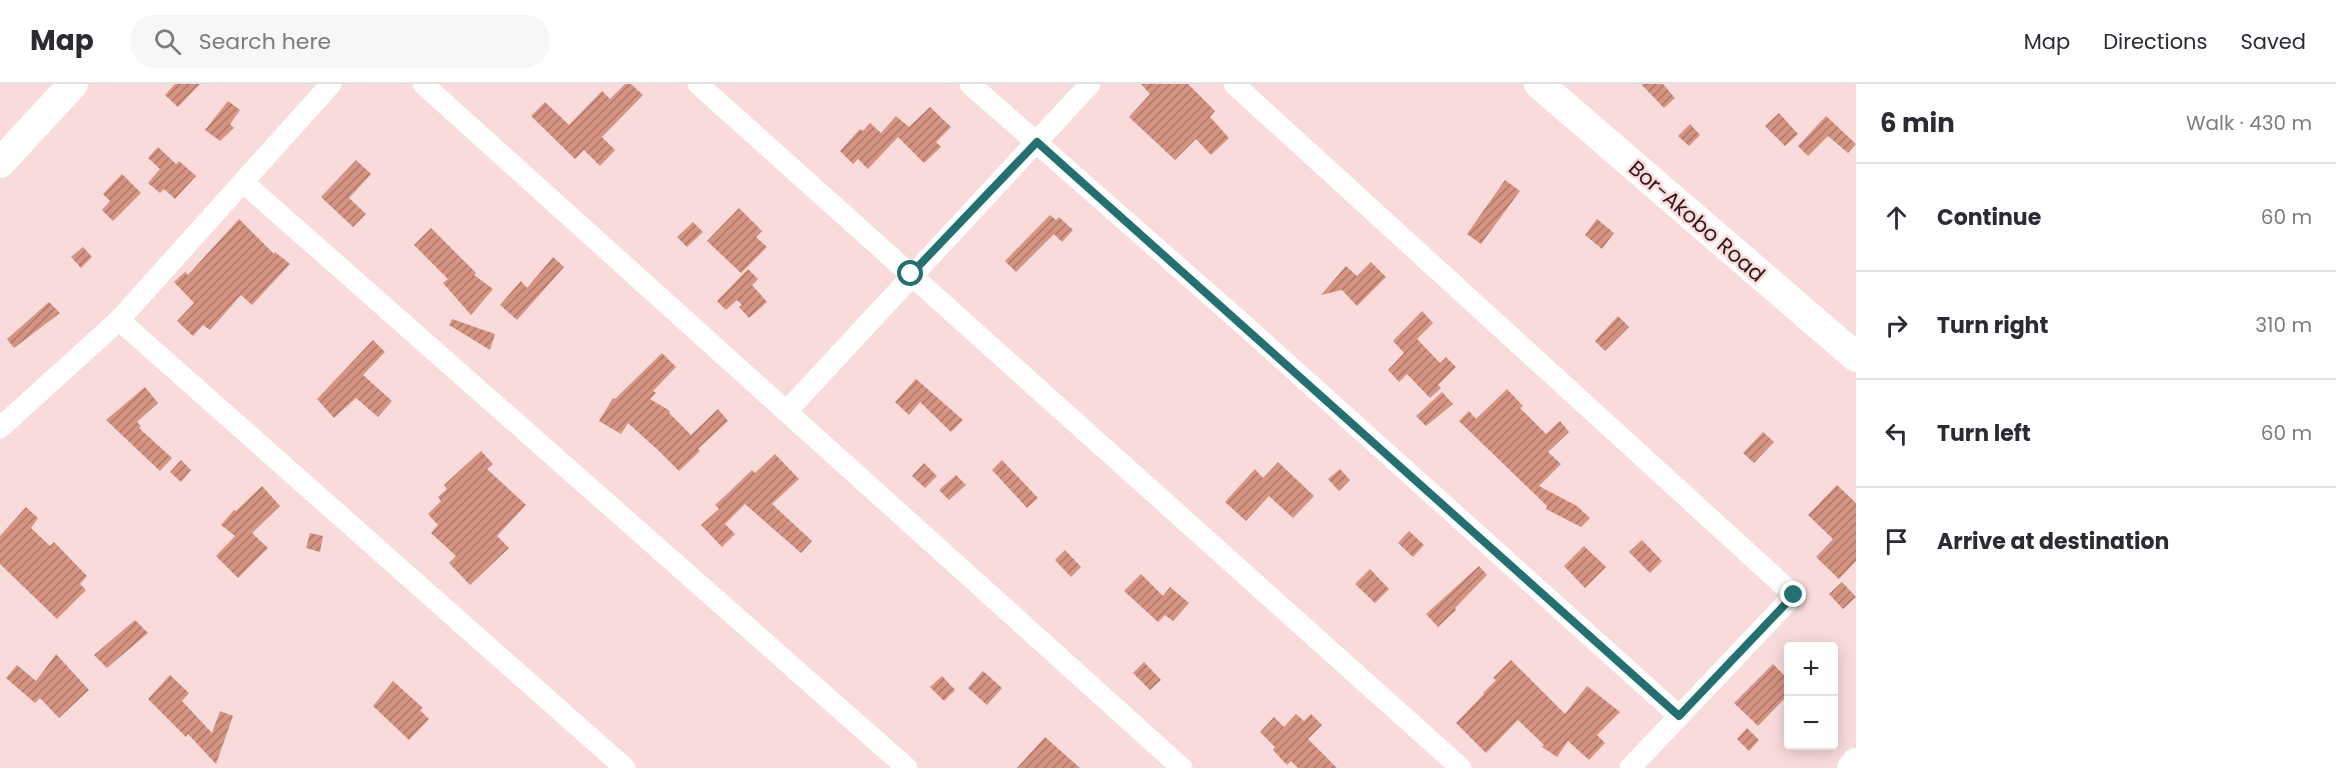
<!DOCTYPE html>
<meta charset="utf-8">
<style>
:root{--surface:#fff;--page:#f7f7f7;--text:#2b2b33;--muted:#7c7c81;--line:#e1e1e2}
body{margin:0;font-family:Poppins,sans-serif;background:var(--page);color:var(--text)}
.controls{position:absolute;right:18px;bottom:18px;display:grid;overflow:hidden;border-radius:6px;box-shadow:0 3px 15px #0003}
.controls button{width:54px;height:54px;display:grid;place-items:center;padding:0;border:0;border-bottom:2px solid var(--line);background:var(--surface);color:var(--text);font:30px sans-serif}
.stop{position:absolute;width:18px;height:18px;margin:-14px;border:4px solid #246f71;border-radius:50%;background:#fff}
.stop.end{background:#246f71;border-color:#fff;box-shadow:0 2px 6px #0008}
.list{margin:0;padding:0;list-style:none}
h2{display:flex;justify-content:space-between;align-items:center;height:78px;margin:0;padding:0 24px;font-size:26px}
h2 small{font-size:20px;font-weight:400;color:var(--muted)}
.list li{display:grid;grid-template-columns:39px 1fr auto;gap:18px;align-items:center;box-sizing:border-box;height:108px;padding:0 24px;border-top:2px solid var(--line)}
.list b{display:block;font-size:22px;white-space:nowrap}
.list em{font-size:20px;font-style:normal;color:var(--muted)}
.icon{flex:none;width:33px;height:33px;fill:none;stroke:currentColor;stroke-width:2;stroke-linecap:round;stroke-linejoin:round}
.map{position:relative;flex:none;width:1856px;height:684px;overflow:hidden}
header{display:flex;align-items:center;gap:36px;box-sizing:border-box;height:84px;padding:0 30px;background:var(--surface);border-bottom:2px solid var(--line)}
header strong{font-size:28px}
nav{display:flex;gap:33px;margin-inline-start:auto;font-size:21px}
.search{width:420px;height:54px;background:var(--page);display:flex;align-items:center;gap:15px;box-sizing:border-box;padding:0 21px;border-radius:33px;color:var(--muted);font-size:22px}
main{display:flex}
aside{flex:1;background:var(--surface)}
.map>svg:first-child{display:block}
.building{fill:url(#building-hatch)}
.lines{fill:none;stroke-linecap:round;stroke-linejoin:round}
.street{stroke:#fff;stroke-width:21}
.secondary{stroke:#fff;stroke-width:30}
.route{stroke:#246f71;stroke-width:8}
.labels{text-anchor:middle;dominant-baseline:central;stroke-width:5;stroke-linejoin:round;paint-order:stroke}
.street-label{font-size:21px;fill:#33181a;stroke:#fadbdc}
</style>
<header>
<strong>Map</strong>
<div class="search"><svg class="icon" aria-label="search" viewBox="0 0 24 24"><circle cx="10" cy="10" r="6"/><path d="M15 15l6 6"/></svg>Search here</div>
<nav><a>Map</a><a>Directions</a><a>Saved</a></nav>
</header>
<main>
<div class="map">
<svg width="1856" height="684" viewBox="0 0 1856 684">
<defs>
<pattern id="building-hatch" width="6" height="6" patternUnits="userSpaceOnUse" patternTransform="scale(1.5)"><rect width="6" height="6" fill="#d59381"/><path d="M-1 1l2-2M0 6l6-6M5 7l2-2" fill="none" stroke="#ad7769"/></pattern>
</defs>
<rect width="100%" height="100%" fill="#fadbdc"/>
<path class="building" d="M175,0H200L178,23L165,11Z
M625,0H631L643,11L602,53L615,66L600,82L584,66L575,75L531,32L545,18L569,41L602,7L610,15Z
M1141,0H1188L1215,27L1210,33L1229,54L1211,71L1196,55L1175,76L1129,33L1150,10Z
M1641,0H1663L1675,14L1664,24Z
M228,17L240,26L230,40L234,44L220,57L205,46Z
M930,23L951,43L936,58L941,63L924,79L898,53L868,85L858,75L853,80L840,67L860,45L863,47L870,39L881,49L896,32L909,43Z
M1779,29L1798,50L1785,62L1765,42Z
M1826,32L1856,60L1848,69L1828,52L1808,72L1798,62Z
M1690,40L1700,51L1689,62L1678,52Z
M158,63L176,80L179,77L196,92L175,115L164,105L160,109L148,99L160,85L148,74Z
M356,76L371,90L349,114L366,130L353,143L321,113Z
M122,90L141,109L113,137L102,126L110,117L103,110Z
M1505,96L1520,107L1481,160L1467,150Z
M739,124L762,147L756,153L767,163L741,189L707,157Z
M1050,131L1056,136L1059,133L1073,146L1062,158L1054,150L1016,188L1005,177Z
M239,135L274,170L275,168L290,180L252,221L241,211L210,246L203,241L193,252L177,237L194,219L174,198L185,188L188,191Z
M1597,135L1614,149L1602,165L1585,151Z
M693,138L703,148L687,163L677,153Z
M431,144L476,189L474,191L493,205L471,231L443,199L448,195L414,161Z
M83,163L92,173L81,184L71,173Z
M553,173L564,183L517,236L500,221L521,197L527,204Z
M1371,178L1386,193L1357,222L1342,206L1321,211L1346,182L1357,192Z
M748,185L758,195L752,201L767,218L749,234L739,223L742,221L737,216L726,226L717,217Z
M49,218L60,229L14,264L7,255Z
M1422,227L1433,239L1417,255L1440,279L1446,273L1456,283L1438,301L1441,304L1430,314L1407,290L1399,298L1388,286L1404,269L1393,257Z
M1618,232L1629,243L1605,267L1595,257Z
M452,235L495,250L490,266L449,241Z
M373,256L385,268L363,291L392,317L378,333L356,314L334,334L317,315Z
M662,269L676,283L653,307L656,309L650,315L670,327L669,329L691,351L718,325L728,337L698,365L700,367L679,387L659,367L628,339L621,350L599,337L613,314L615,315Z
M916,295L963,336L951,348L920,318L909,331L895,318Z
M145,303L158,319L137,338L141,342L139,344L172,374L160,387L106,336Z
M1507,305L1523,322L1520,324L1546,350L1560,337L1569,348L1548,368L1561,380L1539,402L1577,422L1590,434L1581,443L1546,425L1547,422L1459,337L1469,327L1476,335Z
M1442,308L1453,320L1426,342L1416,332Z
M1763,348L1774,358L1754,379L1743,369Z
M481,367L493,380L487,385L526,421L497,452L509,464L470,501L449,479L456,472L431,449L438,441L428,430L441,417L438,413L447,405L444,401Z
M775,370L799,395L772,420L812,457L801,469L745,420L725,440L735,450L722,463L701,441L719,425L715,421L726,411L752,386L755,389Z
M181,376L191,386L181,398L170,388Z
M1002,376L1038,414L1027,424L992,386Z
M1278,378L1314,412L1293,434L1269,412L1246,437L1225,418L1255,385L1263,394Z
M924,379L937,392L925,404L912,392Z
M1340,385L1350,396L1339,407L1328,395Z
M956,391L966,401L949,416L939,406Z
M1837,401L1856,419V477L1839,495L1816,473L1833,455L1808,431Z
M262,402L280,422L252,449L268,464L238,494L216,472L235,452L221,441L234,426L236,427Z
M26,423L38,434L31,444L50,462L54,458L87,492L80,500L86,506L57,535L0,480V452Z
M1409,447L1424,461L1413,473L1398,459Z
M310,449L323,452L320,468L306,464Z
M1642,456L1662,477L1650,489L1629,468Z
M1584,462L1606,483L1585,504L1564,482Z
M1065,466L1081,483L1071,493L1055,476Z
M1479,482L1487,491L1455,524L1456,526L1438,543L1426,530Z
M1370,485L1389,505L1375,519L1355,500Z
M1141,490L1163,512L1170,503L1189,519L1173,537L1165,531L1158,538L1124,507Z
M1842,498L1856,513L1843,525L1829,510Z
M135,536L148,549L107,584L94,571Z
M56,570L89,606L59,634L40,614L35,619L6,594L17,581L36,597Z
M1511,576L1565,630L1587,602L1620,628L1597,651L1605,659L1589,676L1568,657L1557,673L1542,663L1544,661L1518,636L1486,669L1456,639L1484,610L1483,609L1496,596L1493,594Z
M1144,578L1161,596L1150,606L1133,589Z
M1773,580L1788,595V611L1758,642L1734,619Z
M983,587L1002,604L987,621L968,604Z
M170,591L189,609L182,617L212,649L220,627L233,632L216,680L188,650L186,653L148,615Z
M942,592L955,606L944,617L930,603Z
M393,597L423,624L420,626L429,635L409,656L373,622Z
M1296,630L1304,637L1311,630L1322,641L1308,655L1337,684H1298L1291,677L1287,681L1273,666L1275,663L1260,648L1274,633L1284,643Z
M1747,644L1759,656L1749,667L1737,655Z
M1045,653L1080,684H1017Z"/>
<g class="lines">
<path class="street" d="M423,0L1182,684
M698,0L1461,684
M970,0L1244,241L1679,632
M1234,0L1794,511L1630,684
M243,98L907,684
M119,236L625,684
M786,328L1090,0
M0,344L119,236L331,0"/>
<path class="secondary" d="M1539,0L1856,273
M0,79L73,0
M1852,684L1856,679"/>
</g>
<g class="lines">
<path class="route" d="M911,190L1037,58L1679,632L1794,511"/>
</g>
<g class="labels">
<g class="street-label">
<text transform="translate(1697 137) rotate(41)">Bor-Akobo Road</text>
</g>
</g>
</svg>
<div class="controls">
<button>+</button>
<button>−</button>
</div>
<div class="stop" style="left:911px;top:190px"></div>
<div class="stop end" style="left:1794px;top:511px"></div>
</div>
<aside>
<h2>6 min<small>Walk · 430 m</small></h2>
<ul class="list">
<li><svg class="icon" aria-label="ahead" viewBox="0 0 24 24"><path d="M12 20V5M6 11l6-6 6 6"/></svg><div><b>Continue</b></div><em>60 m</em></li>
<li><svg class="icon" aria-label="right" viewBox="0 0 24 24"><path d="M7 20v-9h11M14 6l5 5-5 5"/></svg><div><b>Turn right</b></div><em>310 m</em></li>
<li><svg class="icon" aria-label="left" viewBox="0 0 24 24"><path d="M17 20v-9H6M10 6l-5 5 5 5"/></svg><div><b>Turn left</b></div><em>60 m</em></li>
<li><svg class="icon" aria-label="arrive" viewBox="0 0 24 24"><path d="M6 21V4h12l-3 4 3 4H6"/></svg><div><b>Arrive at destination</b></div></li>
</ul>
</aside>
</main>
